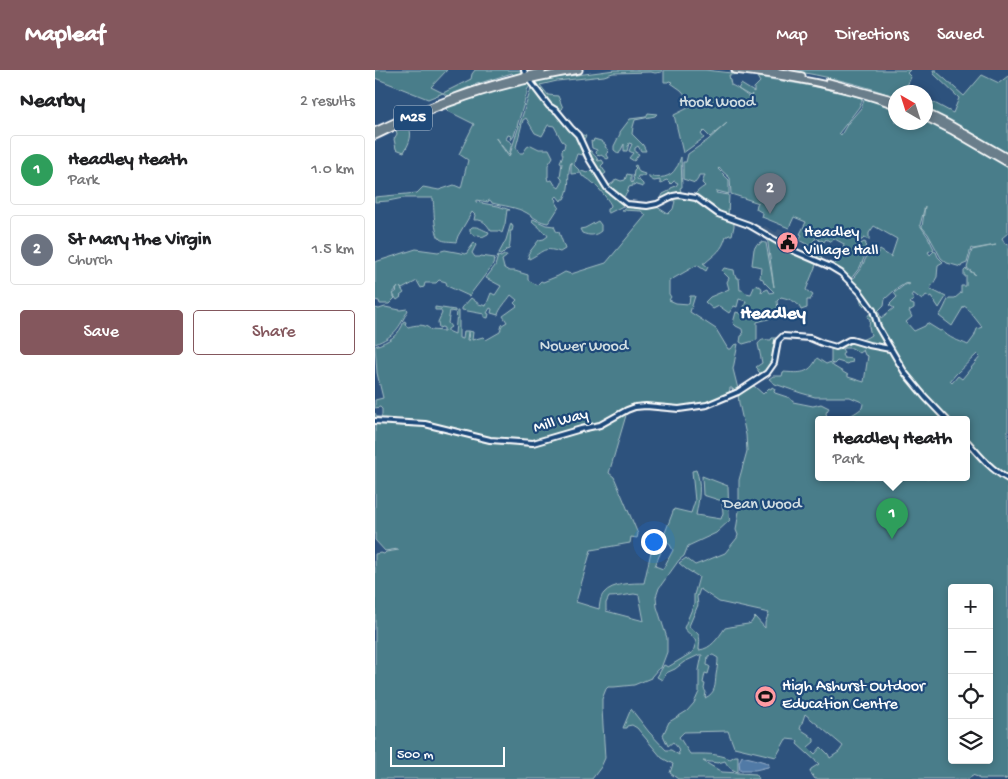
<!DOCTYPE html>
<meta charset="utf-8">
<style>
:root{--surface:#fff;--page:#f6f6f6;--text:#202124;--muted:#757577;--line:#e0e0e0;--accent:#84575d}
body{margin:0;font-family:"Gochi Hand",sans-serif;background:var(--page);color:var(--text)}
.controls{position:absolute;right:15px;bottom:15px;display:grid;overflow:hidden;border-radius:5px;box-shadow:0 2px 8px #0003}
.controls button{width:45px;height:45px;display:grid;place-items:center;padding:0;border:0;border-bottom:1px solid var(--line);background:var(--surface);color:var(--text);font:25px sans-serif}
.compass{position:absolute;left:513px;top:15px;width:45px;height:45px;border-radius:50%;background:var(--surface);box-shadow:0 2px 8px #0003;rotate:321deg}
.scale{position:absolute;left:15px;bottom:12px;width:115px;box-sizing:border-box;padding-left:5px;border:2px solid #fff;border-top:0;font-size:14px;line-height:18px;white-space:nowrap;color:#fff;-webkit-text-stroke:4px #1f4a7a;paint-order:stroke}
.you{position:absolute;left:278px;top:471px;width:18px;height:18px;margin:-12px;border:4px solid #fff;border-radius:50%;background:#1a73e8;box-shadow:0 0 0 8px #1a73e833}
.badge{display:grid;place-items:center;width:32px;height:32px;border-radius:50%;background:var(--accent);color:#fff;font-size:16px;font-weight:700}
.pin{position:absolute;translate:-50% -41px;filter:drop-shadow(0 1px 2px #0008)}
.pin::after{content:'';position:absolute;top:26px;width:18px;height:15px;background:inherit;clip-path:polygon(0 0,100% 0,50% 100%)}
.popup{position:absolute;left:440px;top:346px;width:155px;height:65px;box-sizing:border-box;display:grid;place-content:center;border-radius:5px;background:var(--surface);filter:drop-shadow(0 1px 4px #0005);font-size:16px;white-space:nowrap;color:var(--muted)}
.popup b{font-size:19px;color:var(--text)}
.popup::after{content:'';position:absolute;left:50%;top:100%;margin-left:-10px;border:10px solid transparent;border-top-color:var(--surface)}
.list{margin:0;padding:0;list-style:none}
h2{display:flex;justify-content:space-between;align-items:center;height:65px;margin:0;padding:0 20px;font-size:21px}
h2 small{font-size:16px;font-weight:400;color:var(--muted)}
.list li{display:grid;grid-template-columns:32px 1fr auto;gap:15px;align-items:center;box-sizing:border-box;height:70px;margin:0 10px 10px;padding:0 10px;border:1px solid var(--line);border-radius:5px}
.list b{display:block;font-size:19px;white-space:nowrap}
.list p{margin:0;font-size:16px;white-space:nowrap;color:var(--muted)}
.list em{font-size:16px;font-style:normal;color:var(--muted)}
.actions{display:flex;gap:10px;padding:15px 20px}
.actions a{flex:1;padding:11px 0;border:1px solid var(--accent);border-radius:5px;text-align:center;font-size:18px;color:var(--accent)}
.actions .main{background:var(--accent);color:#fff}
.icon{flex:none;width:28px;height:28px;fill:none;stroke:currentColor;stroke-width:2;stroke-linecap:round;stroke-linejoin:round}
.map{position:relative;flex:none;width:633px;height:709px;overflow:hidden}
header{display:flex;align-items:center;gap:30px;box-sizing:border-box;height:70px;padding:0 25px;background:var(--accent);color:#fff}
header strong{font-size:24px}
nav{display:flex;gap:28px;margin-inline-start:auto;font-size:18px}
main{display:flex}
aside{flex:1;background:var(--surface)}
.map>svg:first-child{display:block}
.built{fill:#3e5c80}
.green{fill:#4a7d8a;stroke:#a4bec4;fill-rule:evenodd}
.water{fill:#517aa6;stroke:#97afca}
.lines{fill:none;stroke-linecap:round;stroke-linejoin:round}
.secondary-casing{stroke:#fff;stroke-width:8}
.highway-casing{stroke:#fff;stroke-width:9}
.secondary{stroke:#1f4a7a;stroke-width:4}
.highway{stroke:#6b7e8b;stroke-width:5.5}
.labels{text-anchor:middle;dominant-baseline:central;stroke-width:4.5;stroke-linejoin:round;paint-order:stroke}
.shield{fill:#1f4a7a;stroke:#bcc9d7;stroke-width:1}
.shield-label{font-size:15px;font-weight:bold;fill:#fff}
.park-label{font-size:16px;fill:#d2dee2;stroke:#1f4a7a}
.poi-label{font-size:16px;fill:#fff;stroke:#1f4a7a;text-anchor:start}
.street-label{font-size:16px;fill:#fff;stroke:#1f4a7a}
.quarter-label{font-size:19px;font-weight:bold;fill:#fff;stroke:#1f4a7a}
</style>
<header>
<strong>Mapleaf</strong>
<nav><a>Map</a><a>Directions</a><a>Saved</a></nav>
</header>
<main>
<aside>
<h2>Nearby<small>2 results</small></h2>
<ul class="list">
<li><span class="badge" style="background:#2e9e5b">1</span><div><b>Headley Heath</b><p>Park</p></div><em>1.0 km</em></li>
<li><span class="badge" style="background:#6b7280">2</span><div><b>St Mary the Virgin</b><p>Church</p></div><em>1.5 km</em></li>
</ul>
<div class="actions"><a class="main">Save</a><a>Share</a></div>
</aside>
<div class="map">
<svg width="633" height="709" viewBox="0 0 633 709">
<rect width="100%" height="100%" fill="#2d527d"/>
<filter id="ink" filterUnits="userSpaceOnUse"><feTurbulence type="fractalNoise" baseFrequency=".02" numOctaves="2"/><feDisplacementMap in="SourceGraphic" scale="10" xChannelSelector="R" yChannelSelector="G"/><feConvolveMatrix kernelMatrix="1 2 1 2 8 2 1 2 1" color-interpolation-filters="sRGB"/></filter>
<g filter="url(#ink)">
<path class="built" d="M390,156L400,162H402L403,159L412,162L416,165L415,169L411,175L385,160Z"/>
<path class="green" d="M0,0H72L56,17L68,23L96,9L97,4L100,0H147L149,2L139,5L137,3L102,14L72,26L68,23L53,29L0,8Z
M240,0H287V2L280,3L276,2L238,3L229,6L182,11L165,15L173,25L183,26L188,38L185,41C189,47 197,60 203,63C206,65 209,65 211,66L209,69L206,68L204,74H207L213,88L210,89L208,85L202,84L199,93V95L204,100L212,103L215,101L219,100L215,93L212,91L213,90L231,119L250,134V135L234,143L232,142V139L235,138L236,135C231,126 216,108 207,106L206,103L196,104V92C191,106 197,115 189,129H187L186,131L182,126L180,128L182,130L181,132L184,137L177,148L173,153C165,152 158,147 152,143C142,137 128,136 117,133L116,131L114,130L113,132L101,130V132L123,136L135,140H132L130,154L127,163L124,161H116C112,154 108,149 99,150L100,145L97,142L83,166L81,172C76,171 69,172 65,169C59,164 59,137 58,128H28L13,131L0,132V127L42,123L48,117L64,120L79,115L86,118L93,90L84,84L99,54L73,41L70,38L104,26L153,11L155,16L152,20V23L139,66L136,70L135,69L136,66L133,65L131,69L137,73L134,85L120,67L134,87L155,22L156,17L159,16L156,11ZM151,48L160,63L167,66L173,55L179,56L187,71L190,73L189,78L187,80V83L188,85L185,92L187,93L185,107L187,109V113L184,118L180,115L177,110L173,111L172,107H173V95L178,87L174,79H164L156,75L152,77L148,83H144L141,77L148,50Z
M289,0H330L365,4L354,5L356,15C362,17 368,23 374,27H376L377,24L375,26L363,19L366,14L379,22V18L385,12L382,7L437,16L488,28L484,37L464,63L466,65L473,53L486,38L490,28L520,39V52H550L551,51L583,68L633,97V163L627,168L630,174L633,173V709L629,708L631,709H604L603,707L597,705L594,709H440L435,702L436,699L444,694L422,674L423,672L421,670L411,669L401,687L359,677L353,661L309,662L304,667L315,684C328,684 343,683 355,689L360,686H363V702C357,700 353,697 350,691L343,693L328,691L347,702L381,704L384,709H303L295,703L298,694L287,688L262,658L257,655L252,656L251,658H248L256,639L274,662L291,680H296L304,685L303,678L298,672L293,676L288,665L294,652L312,641L319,633L324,622V600L327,585H324L309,592L300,599L291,603L287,610L282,607L289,595L293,597L318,582L321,572C318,565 313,564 309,558L319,534V525L324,507L311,499L304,493L311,488L320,495L328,492L350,483L362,468L363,465L361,460L364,441V410L372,381L371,365L364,333L363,324L365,322L376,314V317L379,316L388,324L394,318L396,319L397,317L400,319L399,322L400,323L415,328L418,332L438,336L446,334L454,338L451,343L452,347C465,352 477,346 487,338L488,334L487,332L475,327H440L426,323L400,314L394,309L398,306H407L408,302C425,303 434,305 442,288L451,294L456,292V278C464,279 465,275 472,272C481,268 485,273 496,265L494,257L495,249L492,247L496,242V238L491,233L488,236L486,233C486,225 478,218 476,211L486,198L493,184L501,185L505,180L516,187L522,169L499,156L494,163V170L489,168L487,170H485L484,175L489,172L491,173L490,178L493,179L485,197L475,210L459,196L431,185V183L447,187L446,189L447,190L456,193L459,195L465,187L463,183L465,179L468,178L469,174L458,168L456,172L451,169L449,172L447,170L445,171L442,168L447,161H446L435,176L424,170L427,165L425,164L431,152L419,147L414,158L387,147L388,143L381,139L382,134L384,133L356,124L355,108L344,98L343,99L354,110V124L342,121L341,123L354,125L353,146L347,144L330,135L359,153V156L357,165H354L353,166H351C347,181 341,183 330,193H328L333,197L331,201L322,195L294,211V224L296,227L294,230L301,233L314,234L315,226H320L315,242L341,259L353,279H356L359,275L363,274L358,299L363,319L377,311L385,303L383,301V299L381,297L387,293L383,274C387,268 391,270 396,270L397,268H403C398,280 401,295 390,302V303L360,322H357L358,321L357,318H355L354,324L332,335L304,338L266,335L230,352L220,355V360H223L225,358L252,342L234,403L239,407L263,464L262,468L256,467L255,473L216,480L201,532L224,539C225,534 225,527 229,523C237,513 258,513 269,513L278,473L274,472L275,466C281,468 287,468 289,474L280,496L288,499L298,480L294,473L288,468L299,439L316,443L320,431L317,401L321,400C327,414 324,430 321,445L346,449L348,443L347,431L328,425L327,406L353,416L354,447L355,450L341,463L313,476L309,486L304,490L284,518L281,527L282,537L292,568V582L286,598L283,599L276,607V608L259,615L239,617H233L231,619L227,629V639L230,688L226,697L217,709H0V484L6,483L9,484L11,482L24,480L23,479L10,481L0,470V352H9L8,349L0,350V343L2,347H6L7,345V339L5,337L0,338V330L8,328L2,303L0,276C13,272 25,265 29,251L31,252L30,255L33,257C40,255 50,253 56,260L69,261V258L67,257L64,258L63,252L67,243L65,240H60V237L80,240V242L75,241L73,253L76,257L73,259V261L80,264L82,241H84V268L88,269L89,261H93L92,270H95L93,269L94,261L98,262L97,270L108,267L111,270L125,262L127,255L132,252L128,246L142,236L139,233L142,230L136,225C132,231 124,239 123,245L116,243L117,239L115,238L112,243L114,244L113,248L109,247V244L87,240V238L96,228L104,234L111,236L116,223L120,225L126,216L111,208L120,196L123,186L126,187L129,185H132L131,187L127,190L129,198L134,201H140L153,205V210L162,215L166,211L168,212L183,206L190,202L196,204L231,193L271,145L266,141L247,140C254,135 262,134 271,134V137L279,135L293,144L298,139L300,131L295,130V128L299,126L317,128C320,123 325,119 330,116L327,113L330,105H324L323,109L320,113L308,109V92H311L313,84L333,70L352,53L335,67L329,61L326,64L329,68L308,83L299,45L315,37L312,30L313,28L306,20L296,13L297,12L294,11L293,12H289ZM550,136L547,157L553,164L566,188L572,193L586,197L587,195L592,193L596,178L598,179L621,175L597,180L592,198L601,205L591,199L589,201V206H591V216H586V223L580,228H574C570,234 569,240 564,246L577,256L589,236L592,238L607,257L602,259L599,267L593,275C583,270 574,269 567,260L565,261L552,253L550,256L539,261L531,252L537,247L534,241L539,238V235L534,233L539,230L536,226L538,223L547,230L551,225L554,227L556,226L564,238L571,227L555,219L562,207L563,195L568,192L563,187L561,182L559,181L555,185L553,182L559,179L553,167L545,155ZM531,213L535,214L533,215L532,213L519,223L522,227L514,235L519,238L506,248L503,241L509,235L510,229L520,220ZM469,278H477L484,283L488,280L490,285L493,286L489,312L473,307V305L458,296L456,293L459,294L462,291L472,294L473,293L478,292L477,289L469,288L467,285L469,282L467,279ZM602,284L605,287L587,309L583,306L577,313L575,311L581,304ZM443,350H591V408H443ZM577,518H614V690H577ZM325,519L344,532L394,543L390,553V558L380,547L379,548L376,553L373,554L360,556L350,558C343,568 336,579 324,580C324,575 326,568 323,564C320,560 317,561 314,556L323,535L322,527ZM259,524L264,525L269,551L231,541V533L234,527C243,527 251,525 259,524ZM338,585L343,588C343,594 342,599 341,605C340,615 341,623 330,628L331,622L329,619L330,614L328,613L330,603L333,604L335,597L332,595L333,586ZM430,644L468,676L464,682L455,688L453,684L446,677L440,684L433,677L439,672V669L433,664L425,659Z
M414,0H535L532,3L536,7L530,20L532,22H520V27C488,14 448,6 414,0Z
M558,0H561L562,2L589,26L607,5L624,13L633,6V84L579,53L551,39L550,28L578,43L584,28L559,4Z
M273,43L282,44L280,46L260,50L258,57L257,64L268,75L271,81H266L263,76L260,78V82L264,84L259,91L254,88L258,83L254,81L257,74L254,73L252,81H249V74L244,84L239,80V76L245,64V62L255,49L271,47Z
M33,54C38,65 35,72 29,82L21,79L19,69L22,64L21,60Z
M219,69L226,71L231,75L230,77L233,79L232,85L234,88L232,89L226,85L224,86L221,83L222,80L217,78L216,71L218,72Z
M210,75L213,80L216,81C218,85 222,86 223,91L227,90L229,93L226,96L231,103L228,105L229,107L227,108L209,76Z
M306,87L307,117L305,118L306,122L302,121L301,123H297L294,124L295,126L288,130L286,128L288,124L294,121L296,118L301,116L303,113L299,111L296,114L292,110L289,111L287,114L285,113V110L279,111L274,108V106C284,109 296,108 301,98C304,95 304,91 306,87Z
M261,95L264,102L270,104L269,106H263L262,109L265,111L268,114V117L258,114V116L254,117L252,123L247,129L233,118L229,110L232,111L234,115L238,113L241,109L246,111L250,110L252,104L256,105V112L257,113L259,109L258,108L259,100L261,98L259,96Z
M158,149L171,155L179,156L181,161L184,162L190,179L185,182C167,176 169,182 154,189L153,184L164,170L169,169L173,166L171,163L168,162C165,157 161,155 157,151Z
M223,151L226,155V161C220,166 215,166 207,163L205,159L210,158Z
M136,153L138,157L137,161H135C136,163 135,177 134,179L131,180L126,185H125L124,183L131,170Z
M97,157C104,156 107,160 114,162L113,164L107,167L104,165L100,166L95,162V159Z
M392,166L442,192L431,220L438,225L435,230H432V238L426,240C423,231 414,229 406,227L402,231L404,246L382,252V270L368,274L365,272L366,266L368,265L367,259L361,256L358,253L361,242L367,244L371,231L364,229L362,237L359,236L354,243L344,236L338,239L330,232L335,227L354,219L352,212L354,208L347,201L349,198L359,200L360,206H362V208H364L365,220H368L371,223L376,224L380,215L386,217L387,219L386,222L393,219L395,223L399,222L389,212L388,209L385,208L386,197L377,195L379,179L382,174L384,175L386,172L391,173L399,217Z
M99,173L101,175L97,183L100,187H105L106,186L120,188L117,196L94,226L72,216L71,212L64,210L61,213H50L49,217L46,218L42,211L27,219L25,217L29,223L25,226L26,227L22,230L18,224L22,221L21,220L23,217L17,224L20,228L14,234H5L4,231L0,230V192L41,179L63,182L70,180L91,184Z
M10,237L25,240L32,239L33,240C24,258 20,266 0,274V238L4,239Z"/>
<path class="water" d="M367,686L383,690L393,693L394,695L393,697L380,700H365L364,692Z"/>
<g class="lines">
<defs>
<path id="secondary" d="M149,0L150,3
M155,11L174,36L182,41L196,58L203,65L214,89L232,118L252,134L272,136L282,134L298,126L304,125L321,128L343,144L374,155L419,181L456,197L466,203L485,222L498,240L503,257L530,303L550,327L572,350
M0,351L50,354L115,370L158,373L206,359L225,355L252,340L260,337L271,336L304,339L332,335L363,322L392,303L399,293L403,271L408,266L435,268L447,273L461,277L474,270H477L494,275L515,279
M591,370C603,384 616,400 633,409"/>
<path id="highway" d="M360,0C414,6 469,16 520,35
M392,0L427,6
M453,12L520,30
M550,42L572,53L633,88
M550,47L578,61L633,93
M0,61C54,36 108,14 167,2
M0,66C25,54 51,41 77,32C119,16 161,7 204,0"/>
</defs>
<use href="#secondary" class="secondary-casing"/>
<use href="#highway" class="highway-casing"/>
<use href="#secondary" class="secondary"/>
<use href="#highway" class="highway"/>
</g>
</g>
<defs>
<symbol id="civic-disc" viewBox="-11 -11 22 22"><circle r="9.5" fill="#ff9aa2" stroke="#1f4a7a"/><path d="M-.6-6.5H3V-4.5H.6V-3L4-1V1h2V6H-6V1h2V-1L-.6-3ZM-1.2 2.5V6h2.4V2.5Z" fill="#111"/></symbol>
<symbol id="stadium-disc" viewBox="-11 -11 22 22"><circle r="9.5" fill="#ff9aa2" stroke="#1f4a7a"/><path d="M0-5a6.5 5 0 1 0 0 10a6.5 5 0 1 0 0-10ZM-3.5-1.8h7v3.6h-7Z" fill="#111"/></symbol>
</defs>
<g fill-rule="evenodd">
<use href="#civic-disc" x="400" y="160" width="25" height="25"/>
<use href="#stadium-disc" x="378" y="614" width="25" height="25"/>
</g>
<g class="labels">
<rect class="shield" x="19" y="35.5" width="38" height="25" rx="4"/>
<g class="shield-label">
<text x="38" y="48">M25</text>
</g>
<g class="park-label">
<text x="342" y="33">Hook Wood</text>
<text x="209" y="277">Nower Wood</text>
<text x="387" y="435">Dean Wood</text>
</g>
<g class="poi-label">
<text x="429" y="163">Headley<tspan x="429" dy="18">Village Hall</tspan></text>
<text x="407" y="617">High Ashurst Outdoor<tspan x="407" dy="18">Education Centre</tspan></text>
</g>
<g class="street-label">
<text transform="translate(186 352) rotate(-15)">Mill Way</text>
</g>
<g class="quarter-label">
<text x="398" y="244">Headley</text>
</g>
</g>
</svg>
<div class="controls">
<button>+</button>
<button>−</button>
<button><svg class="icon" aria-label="locate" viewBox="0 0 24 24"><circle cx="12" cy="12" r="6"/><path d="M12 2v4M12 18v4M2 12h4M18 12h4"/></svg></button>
<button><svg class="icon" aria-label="layers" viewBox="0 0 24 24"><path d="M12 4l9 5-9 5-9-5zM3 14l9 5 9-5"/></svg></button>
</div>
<svg class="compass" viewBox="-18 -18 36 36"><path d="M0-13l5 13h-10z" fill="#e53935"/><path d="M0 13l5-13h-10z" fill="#757577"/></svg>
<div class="scale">500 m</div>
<div class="you"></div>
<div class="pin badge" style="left:517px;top:469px;background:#2e9e5b">1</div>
<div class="popup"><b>Headley Heath</b>Park</div>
<div class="pin badge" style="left:395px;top:144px;background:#6b7280">2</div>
</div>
</main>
